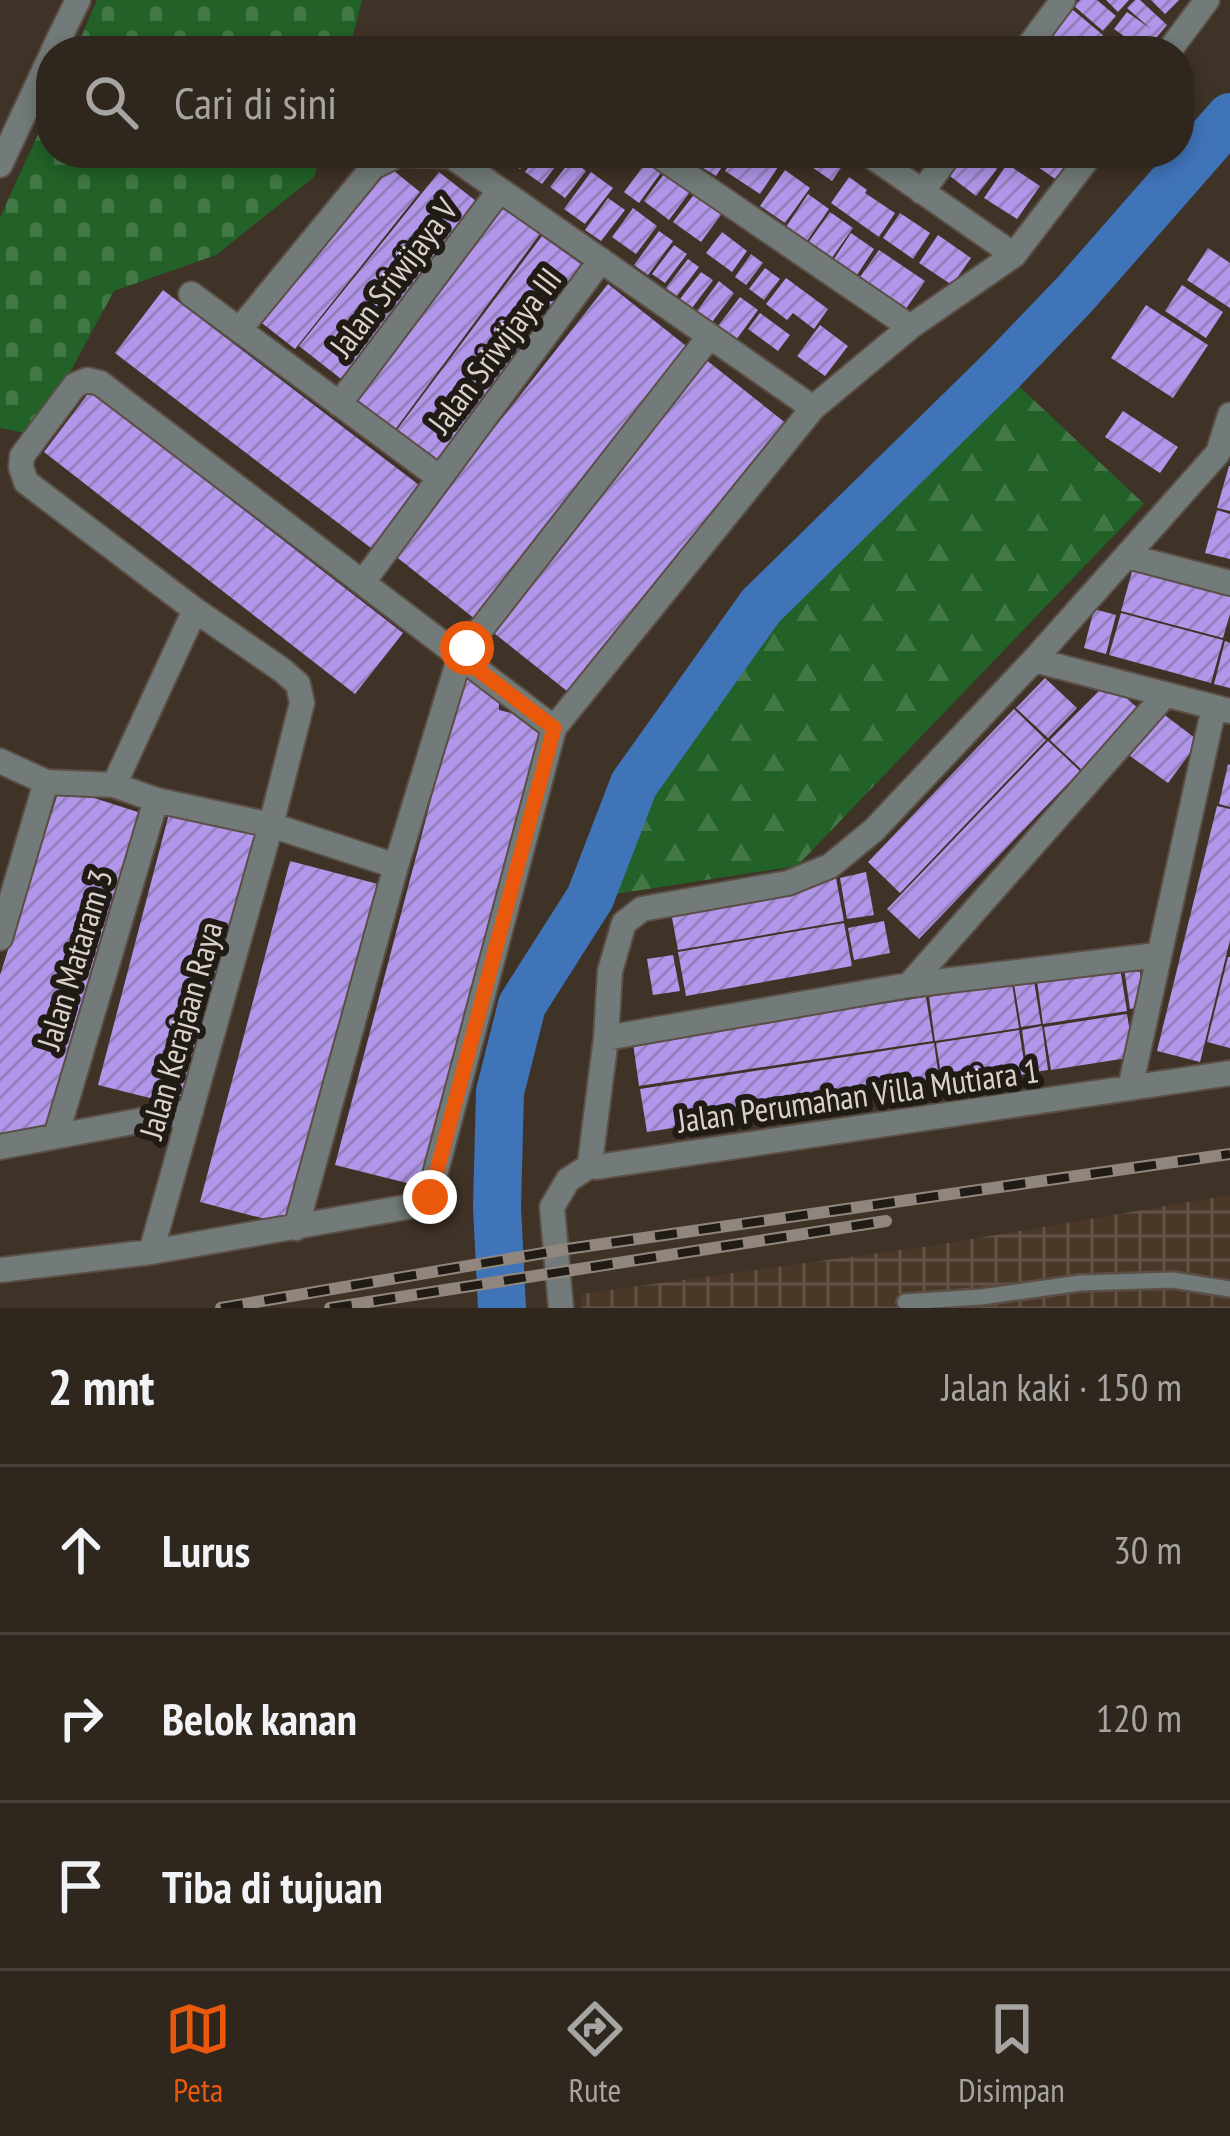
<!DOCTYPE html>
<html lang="id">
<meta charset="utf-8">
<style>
:root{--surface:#2f261d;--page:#3b322a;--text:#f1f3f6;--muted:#a7a5a4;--line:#4a433b;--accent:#ea580c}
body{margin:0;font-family:"PT Sans Narrow",sans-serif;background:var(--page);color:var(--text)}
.stop{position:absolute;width:36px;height:36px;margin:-27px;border:9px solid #ea580c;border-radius:50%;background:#fff}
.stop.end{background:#ea580c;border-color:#fff;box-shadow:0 3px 12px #0008}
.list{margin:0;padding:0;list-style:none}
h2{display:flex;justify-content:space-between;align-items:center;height:156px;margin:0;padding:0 48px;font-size:51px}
h2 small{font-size:39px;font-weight:400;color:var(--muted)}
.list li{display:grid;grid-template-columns:78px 1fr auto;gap:36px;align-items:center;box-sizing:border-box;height:168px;padding:0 48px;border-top:3px solid var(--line)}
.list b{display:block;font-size:45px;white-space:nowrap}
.list em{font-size:39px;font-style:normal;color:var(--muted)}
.icon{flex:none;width:66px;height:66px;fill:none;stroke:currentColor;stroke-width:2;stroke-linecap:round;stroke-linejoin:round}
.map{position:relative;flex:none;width:1230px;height:1308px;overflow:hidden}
.search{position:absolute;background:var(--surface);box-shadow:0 6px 18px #0003;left:36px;right:36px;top:36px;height:132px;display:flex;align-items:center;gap:30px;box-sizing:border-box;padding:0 42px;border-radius:48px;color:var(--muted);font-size:45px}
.sheet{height:660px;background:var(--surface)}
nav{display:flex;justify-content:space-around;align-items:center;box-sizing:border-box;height:168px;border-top:3px solid var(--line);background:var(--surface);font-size:33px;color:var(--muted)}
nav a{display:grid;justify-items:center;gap:6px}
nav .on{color:var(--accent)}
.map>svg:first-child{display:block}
.industrial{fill:url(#industrial-grid)}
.forest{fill:url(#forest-firs)}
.cemetery{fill:url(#cemetery-stones)}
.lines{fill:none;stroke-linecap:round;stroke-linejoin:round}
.river{stroke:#4074b9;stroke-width:48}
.building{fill:url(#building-hatch)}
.lane-casing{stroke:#5b4f45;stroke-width:20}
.street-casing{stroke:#5b4f45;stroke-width:28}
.lane{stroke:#727b79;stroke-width:15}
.street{stroke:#727b79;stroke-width:24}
.rail-casing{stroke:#91867d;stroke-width:12}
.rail{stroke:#211b16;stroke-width:8;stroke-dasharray:22;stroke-linecap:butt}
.route{stroke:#ea580c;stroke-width:15}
.labels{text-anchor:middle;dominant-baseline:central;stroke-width:12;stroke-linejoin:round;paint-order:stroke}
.street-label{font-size:33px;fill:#dad2cb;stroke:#211b16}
</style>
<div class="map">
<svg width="1230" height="1308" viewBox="0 0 1230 1308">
<defs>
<pattern id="industrial-grid" width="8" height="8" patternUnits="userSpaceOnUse" patternTransform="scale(3)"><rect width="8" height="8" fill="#493727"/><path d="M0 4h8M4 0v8" fill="none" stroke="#635345"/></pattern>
<pattern id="forest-firs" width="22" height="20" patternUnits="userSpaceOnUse" patternTransform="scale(3)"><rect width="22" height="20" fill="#226228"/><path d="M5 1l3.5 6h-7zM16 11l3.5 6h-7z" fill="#427846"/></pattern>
<pattern id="cemetery-stones" width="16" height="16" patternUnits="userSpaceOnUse" patternTransform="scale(3)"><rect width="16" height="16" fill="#226228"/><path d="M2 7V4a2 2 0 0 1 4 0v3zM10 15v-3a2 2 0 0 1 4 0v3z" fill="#427846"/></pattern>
<pattern id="building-hatch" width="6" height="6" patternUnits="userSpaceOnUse" patternTransform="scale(3)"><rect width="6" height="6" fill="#b196ea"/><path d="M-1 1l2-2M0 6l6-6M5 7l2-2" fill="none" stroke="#9580bf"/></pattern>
</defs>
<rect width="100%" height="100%" fill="#3f3227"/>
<path class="industrial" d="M1230,1195V1308H581V1294L937,1245Z"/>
<path class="forest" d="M1002,370L1144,504L797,866L590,898L634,784L761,606Z"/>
<path class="cemetery" d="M97,0H362L349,51H75Z
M51,106V153H321L314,177L216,255L114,291L36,435L0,428V217Z"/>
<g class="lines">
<path class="river" d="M502,1308L497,1207L500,1092L522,1005L590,898L634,784L761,606L1002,370L1075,294L1230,117"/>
</g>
<path class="building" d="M1080,0H1097L1116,16L1103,31L1074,6Z
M1106,0H1129L1118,12Z
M1135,0H1140L1167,25L1145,51L1114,29L1127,12L1151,29L1127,8Z
M1151,0H1179L1165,14Z
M1073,10L1103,35L1089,51H1057L1046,42Z
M1114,37L1135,51H1104Z
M498,153H532L520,169Z
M539,153H555L562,158L542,184L525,172Z
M679,153H731L716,176Z
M737,153H758L778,167L760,194L725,171Z
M778,153H807L798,166Z
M813,153H851L832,181L806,163Z
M962,153H977L997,169L976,196L946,173Z
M1018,153H1064L1073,160L1058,181Z
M650,157L665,167L639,203L624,192Z
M571,160L586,171L565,198L550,187Z
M383,162L420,192L295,349L258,320Z
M1007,164L1040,186L1017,219L984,198Z
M667,170L692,189L669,220L644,201Z
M785,170L810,188L785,223L760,206Z
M439,172L485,208L345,382L299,346Z
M591,172L613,188L585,224L564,209Z
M849,177L867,190L865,193L895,213L879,237L831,203Z
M699,188L726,208L701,242L673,222Z
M808,194L829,209L805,244L784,230Z
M608,198L625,210L601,241L585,230Z
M493,200L540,234L394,431L347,396Z
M633,208L657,226L636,254L612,237Z
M830,212L853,228L831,259L808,243Z
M900,213L930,233L913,259L883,238Z
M659,231L673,241L648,275L634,265Z
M722,232L747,251L732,272L706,253Z
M851,233L874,249L855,278L832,262Z
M938,235L971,258L952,285L919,263Z
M542,236L589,270L443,466L396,431Z
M674,245L687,254L665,283L652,274Z
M1208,248L1230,263V308L1187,280Z
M879,250L925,281L901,316L855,284Z
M751,254L763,263L746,285L735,277Z
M688,259L699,267L677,296L666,288Z
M765,268L780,279L764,300L749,289Z
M701,272L713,280L692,308L680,299Z
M786,278L828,309L814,329L793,313L787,320L766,304Z
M719,281L734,293L712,322L697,311Z
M608,284L690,349L475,619L394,555Z
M1182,285L1223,312L1206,338L1165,311Z
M163,290L419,485L371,548L115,353Z
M740,297L758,310L733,344L715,330Z
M1146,305L1208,345L1173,398L1111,358Z
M760,313L790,335L778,351L748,329Z
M820,325L848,346L825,376L797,356Z
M700,355L792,428L577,699L485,626Z
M90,391L403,633L355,694L44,452Z
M1123,411L1178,447L1160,473L1105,437Z
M1229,466H1230V511L1217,508Z
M1217,510L1230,514V559L1205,553Z
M1133,568L1230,594V614L1223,638L1121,611Z
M1094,609L1116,615L1106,654L1084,648Z
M1121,613L1223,640L1211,683L1109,655Z
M1225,641L1230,643V688L1214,684Z
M464,674L499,695V710L545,722L423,1187L335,1165Z
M1045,678L1077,708L1048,738L1016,708Z
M1108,682L1140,710L1082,770L1050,740Z
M1014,709L1046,740L900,893L868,862Z
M1162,713L1199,741L1168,783L1130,756Z
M1048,741L1080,771L919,939L887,909Z
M1228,764L1230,765V807L1219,804Z
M60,787L147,815L44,1133L0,1136V975Z
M171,806L259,829L186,1107L98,1085Z
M1217,806L1230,809V940L1200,1062L1157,1051Z
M290,861L378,884L288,1225L200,1202Z
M866,872L874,915L847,919L840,878Z
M836,878L844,921L678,950L670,907Z
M884,921L890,953L854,960L848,928Z
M844,923L852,966L686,996L678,952Z
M673,955L680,991L653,995L647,959Z
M1228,957H1230V1048L1207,1042Z
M1139,966L1145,1007L1130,1009L1124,968Z
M1120,968L1127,1011L1043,1024L1037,981Z
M1034,981L1041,1024L1021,1027L1014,984Z
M1012,984L1019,1028L935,1041L929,997Z
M926,997L933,1041L639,1086L633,1043Z
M1127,1014L1134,1057L1051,1070L1044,1027Z
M1042,1026L1048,1070L1028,1073L1022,1030Z
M1019,1030L1026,1074L943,1087L936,1043Z
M934,1043L940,1086L647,1132L640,1089Z"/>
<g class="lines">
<defs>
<path id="lane" d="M905,1302L981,1297L1080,1283L1173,1280L1230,1289"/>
<path id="street" d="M53,51L78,0
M1025,51L1063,0
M1169,51L1207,0
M655,153L910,327
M867,153L1014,255
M451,156L813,408
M0,165L51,56
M922,192L950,153
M191,294L440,478
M239,330L373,167L399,154L451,156
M339,404L500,190
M1230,415L1218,453L1034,660L874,830L830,866L788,883L642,909L624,923L610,971L606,1038L590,1163L596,1167L1230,1073
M1127,556L1230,583
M363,582L601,260
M1034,660L1229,711
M0,761L46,782L114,785L156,800L271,825L396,866
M114,785L195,610
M0,938L46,782
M909,985L1165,695
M606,1038L909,985L1157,955
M1130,1088L1214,707
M56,1136L156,800
M0,1147L191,1111
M296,1228L396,866L460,656L710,336
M151,1252L271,825L302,703L298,684L282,670L195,610L26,482L21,467L22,456L75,385L87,380L100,383L554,728
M0,1270L151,1252L424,1204L429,1197L554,728L813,408L910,327L1014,255L1092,153
M561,1308L552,1207L568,1180L591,1165"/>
</defs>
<use href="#lane" class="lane-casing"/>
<use href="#street" class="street-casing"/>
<use href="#lane" class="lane"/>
<use href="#street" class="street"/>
<defs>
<path id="rail" d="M221,1308L567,1249L1230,1154
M330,1308L886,1221"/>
</defs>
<use href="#rail" class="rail-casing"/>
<use href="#rail" class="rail"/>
</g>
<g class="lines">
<path class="route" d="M430,1197L554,728L460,656L467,648"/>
</g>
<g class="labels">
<g class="street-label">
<text transform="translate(393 277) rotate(-53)">Jalan Sriwijaya V</text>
<text transform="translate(494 350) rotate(-53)">Jalan Sriwijaya III</text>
<text transform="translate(74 959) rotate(-73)">Jalan Mataram 3</text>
<text transform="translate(180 1030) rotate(-74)">Jalan Kerajaan Raya</text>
<text transform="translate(858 1095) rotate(-8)">Jalan Perumahan Villa Mutiara 1</text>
</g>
</g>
</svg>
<div class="stop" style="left:467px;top:648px"></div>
<div class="stop end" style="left:430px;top:1197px"></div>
<div class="search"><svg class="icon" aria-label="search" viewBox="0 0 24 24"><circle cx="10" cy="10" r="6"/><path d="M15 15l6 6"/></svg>Cari di sini</div>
</div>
<section class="sheet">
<h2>2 mnt<small>Jalan kaki · 150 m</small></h2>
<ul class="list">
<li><svg class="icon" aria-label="ahead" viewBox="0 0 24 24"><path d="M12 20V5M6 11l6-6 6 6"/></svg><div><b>Lurus</b></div><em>30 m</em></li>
<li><svg class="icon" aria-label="right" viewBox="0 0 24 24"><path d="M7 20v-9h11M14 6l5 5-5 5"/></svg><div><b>Belok kanan</b></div><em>120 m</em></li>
<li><svg class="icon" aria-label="arrive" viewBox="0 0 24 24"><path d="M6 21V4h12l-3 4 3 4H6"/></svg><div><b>Tiba di tujuan</b></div></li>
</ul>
</section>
<nav>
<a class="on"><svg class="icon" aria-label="map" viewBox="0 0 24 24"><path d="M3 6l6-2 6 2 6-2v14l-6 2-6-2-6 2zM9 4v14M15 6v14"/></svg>Peta</a>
<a><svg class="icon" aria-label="directions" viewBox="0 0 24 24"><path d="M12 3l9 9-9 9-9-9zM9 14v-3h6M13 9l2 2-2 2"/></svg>Rute</a>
<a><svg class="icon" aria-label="saved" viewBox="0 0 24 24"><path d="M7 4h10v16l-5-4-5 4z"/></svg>Disimpan</a>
</nav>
